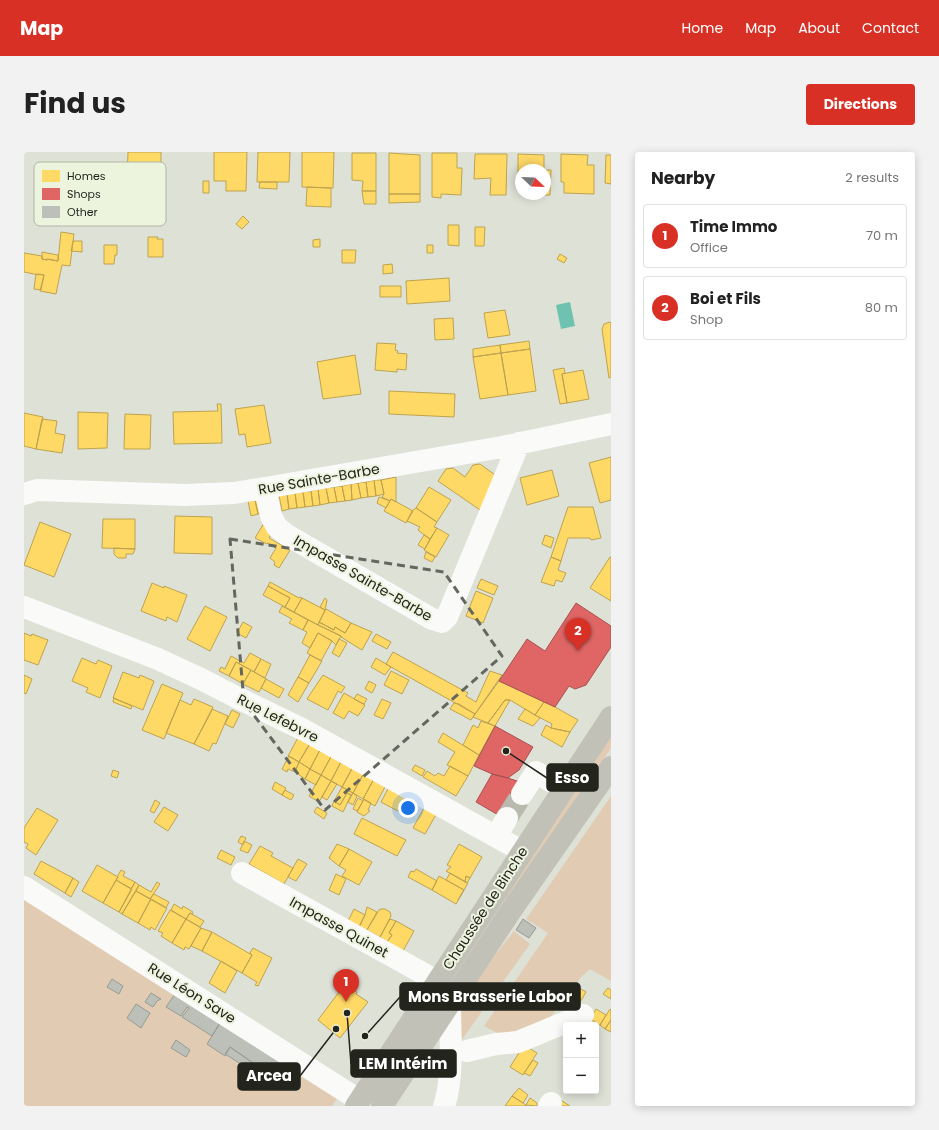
<!DOCTYPE html>
<meta charset="utf-8">
<style>
:root{--surface:#fff;--page:#f2f2f2;--text:#222;--muted:#767676;--line:#e0e0e0;--accent:#d93025}
body{margin:0;font-family:Poppins,sans-serif;background:var(--page);color:var(--text)}
.controls{position:absolute;right:12px;bottom:12px;display:grid;overflow:hidden;border-radius:4px;box-shadow:0 2px 10px #0003}
.controls button{width:36px;height:36px;display:grid;place-items:center;padding:0;border:0;border-bottom:1px solid var(--line);background:var(--surface);color:var(--text);font:20px sans-serif}
.compass{position:absolute;left:491px;top:12px;width:36px;height:36px;border-radius:50%;background:var(--surface);box-shadow:0 2px 10px #0003;rotate:113deg}
.you{position:absolute;left:384px;top:656px;width:14px;height:14px;margin:-10px;border:3px solid #fff;border-radius:50%;background:#1a73e8;box-shadow:0 0 0 6px #1a73e833}
.badge{display:grid;place-items:center;width:26px;height:26px;border-radius:50%;background:var(--accent);color:#fff;font-size:13px;font-weight:700}
.pin{position:absolute;translate:-50% -33px;filter:drop-shadow(0 1px 2px #0008)}
.pin::after{content:'';position:absolute;top:21px;width:14px;height:12px;background:inherit;clip-path:polygon(0 0,100% 0,50% 100%)}
.list{margin:0;padding:0;list-style:none}
h2{display:flex;justify-content:space-between;align-items:center;height:52px;margin:0;padding:0 16px;font-size:17px}
h2 small{font-size:13px;font-weight:400;color:var(--muted)}
.list li{display:grid;grid-template-columns:26px 1fr auto;gap:12px;align-items:center;box-sizing:border-box;height:64px;margin:0 8px 8px;padding:0 8px;border:1px solid var(--line);border-radius:4px}
.list b{display:block;font-size:15px;white-space:nowrap}
.list p{margin:0;font-size:13px;white-space:nowrap;color:var(--muted)}
.list em{font-size:13px;font-style:normal;color:var(--muted)}
.map{position:relative;flex:none;width:587px;height:954px;overflow:hidden;border-radius:4px}
header{display:flex;align-items:center;gap:24px;box-sizing:border-box;height:56px;padding:0 20px;background:var(--accent);color:#fff}
header strong{font-size:19px}
nav{display:flex;gap:22px;margin-inline-start:auto;font-size:14px}
.intro{display:flex;align-items:center;justify-content:space-between;box-sizing:border-box;height:96px;padding:0 24px}
h1{margin:0;font-size:28px}
.button{padding:10px 18px;border-radius:4px;background:var(--accent);color:#fff;font-size:14px;font-weight:700}
main{display:flex;gap:24px;padding:0 24px}
aside{flex:1;background:var(--surface);border-radius:4px;box-shadow:0 2px 10px #0003}
.map>svg:first-child{display:block}
.green{fill:#e1ccb3}
.water{fill:#6fc2b0}
.homes{fill:#ffd966;stroke:#bda350}
.shops{fill:#e06666;stroke:#a75250}
.building{fill:#bcc0b8;stroke:#969b93}
.lines{fill:none;stroke-linecap:round;stroke-linejoin:round}
.minor-tunnel{stroke:#b9bbb1;stroke-width:22;stroke-dasharray:22 11;stroke-linecap:butt}
.minor{stroke:#fafaf9;stroke-width:22}
.major{stroke:#c2c1b8;stroke-width:22}
.marked{fill:none;stroke:#64675e;stroke-width:3;stroke-dasharray:8 5;stroke-linejoin:round}
.labels{text-anchor:middle;dominant-baseline:central;stroke-width:4;stroke-linejoin:round;paint-order:stroke}
.street-label{font-size:14px;fill:#23251d;stroke:#edf4de}
.key{fill:#edf4de;stroke:#b0b6a4;stroke-width:1}
.key-label{font-size:11px;fill:#23251d}
.leader{fill:none;stroke:#23251d;stroke-width:1.5}
.callout-dot{fill:#23251d;stroke:#edf4de;stroke-width:1.5}
.callout{fill:#23251d;stroke:#23251d;stroke-width:1.5}
.callout-label{font-size:15px;text-anchor:middle;font-weight:bold;fill:#fff}
</style>
<header>
<strong>Map</strong>
<nav><a>Home</a><a>Map</a><a>About</a><a>Contact</a></nav>
</header>
<div class="intro"><h1>Find us</h1><a class="button">Directions</a></div>
<main>
<div class="map">
<svg width="587" height="954" viewBox="0 0 587 954">
<rect width="100%" height="100%" fill="#dee1d6"/>
<path class="green" d="M587,577V596L486,750L477,744Z
M587,644V829L566,817L558,824L518,876L477,883L460,874L524,781L502,767Z
M0,735L319,937L308,954H0Z
M490,779L506,792L437,889L433,852Z"/>
<path class="water" d="M546,150L551,174L537,177L532,153Z"/>
<path class="homes" d="M104,0H137V38H121L122,27L103,26Z
M190,0H223L222,39H202V29H190Z
M234,0H266L265,30H233Z
M278,0H310L309,36L278,35Z
M328,1H352V39H338L339,29L328,28Z
M365,1L396,3V42H365Z
M408,1H433V16H438L437,43L417,42V46L408,45Z
M451,2H483L482,43H466L467,26L450,27Z
M494,2L520,3V18H497V33H494Z
M537,2L564,3L563,13H570V42L540,41V30H537Z
M582,3H587V32L581,31Z
M521,18H527L526,43H512L521,42Z
M179,29H185V41H179Z
M236,30H253V37L235,36Z
M283,35L307,36V55L282,54Z
M338,39H352V52H340Z
M365,42H396V50L365,51Z
M219,64L225,70L218,77L212,72Z
M424,73H435V94L424,93Z
M451,75H461L460,94H451Z
M37,80L50,82L46,114L38,113L32,142L16,139L20,123L15,122V123L0,120V101L18,104V107L23,108V107L34,109Z
M124,85H134L133,87H139V105H124Z
M296,87V95H289V88Z
M49,89H58V100L47,99Z
M80,93H93V103H91L90,112H80Z
M403,93H409V101H403Z
M318,98H332L331,111H318Z
M18,100L34,103V109L23,107V108L18,107Z
M536,102L543,106L540,111L533,107Z
M368,112L369,121L359,122V113Z
M12,122L20,123L17,138L10,137Z
M425,126L426,149L383,152L382,129Z
M356,134H377V145H356Z
M481,158L486,183L464,186L460,161Z
M429,166L430,187L411,188L410,167Z
M586,170L587,171V225L585,226L578,177L580,172Z
M505,189L506,197L477,201L476,193Z
M353,191L372,192L371,198L374,199L373,201L383,202L382,218L373,217V220L351,218Z
M476,193L477,201L449,205V197Z
M506,197L512,239L484,243L477,201Z
M477,201L484,243L456,247L449,205Z
M331,203L337,242L299,247L293,210Z
M540,216L541,221L538,222L543,251L536,252L529,218Z
M559,218L565,247L543,251L538,222Z
M365,239L431,242L430,265L365,262Z
M193,252H197L198,291L150,292L149,260L194,259Z
M240,253L247,291L223,295L221,282L215,283L211,257Z
M54,260L84,261L83,296L54,297Z
M0,261L19,265L12,297L0,294Z
M101,262L127,263L126,297H100Z
M18,267L33,269L31,281L41,283L38,301L12,297Z
M587,305V348L576,351L565,311Z
M456,312L474,325L456,358L414,329L422,317L429,316L441,325L449,313Z
M528,318L535,344L503,353L496,326Z
M372,325V350L367,347L366,349L358,345L360,342L357,328Z
M350,328H357L360,342L352,344Z
M350,328L352,344L344,345L342,330Z
M342,330L344,345L337,346L334,331Z
M334,331L337,346L328,348L327,332Z
M327,332L328,348L321,349L318,334Z
M318,334L321,349L313,350L310,335Z
M310,335L313,350L305,351L302,336Z
M405,335L427,348L413,370L392,356Z
M302,336L305,351L296,353L294,337Z
M294,337L296,353L289,354L287,339Z
M287,339L289,354L281,355L279,340Z
M279,340L281,355L273,356L271,341Z
M271,341L273,356L265,357L263,342Z
M263,342L265,357L258,359L255,343Z
M355,345L366,349L362,356L353,351Z
M239,346L241,361L234,362L231,348Z
M367,347L389,359L382,371L360,359Z
M231,348L234,362L227,364L224,349Z
M544,355H569L577,386L567,388L566,386H544L537,409L527,405Z
M392,356L413,370L410,375L413,376L406,387L394,378L396,375L383,369L388,359Z
M151,364L188,365V402L150,401Z
M79,367H111V397L78,396Z
M16,370L47,382L30,425L0,413Z
M240,371L250,377L245,386L266,398L255,416L250,413L251,410L246,406L252,396L243,391V392L231,386Z
M413,376L425,383L412,405L400,398Z
M400,383L406,387L401,397L394,393Z
M521,383L530,386L527,396L518,392Z
M90,396L111,397L109,402H102V406H94L90,402Z
M402,400L411,405L408,410L400,406Z
M527,405L537,409L534,418L542,421L538,430L532,428L530,434L517,430Z
M586,405H587V449L566,436Z
M457,427L474,434L470,443L453,436Z
M246,430L275,446L276,445L278,446L270,460L261,455L266,446L244,434Z
M128,431L140,436V434L163,443L153,470L143,465L142,469L117,459Z
M244,434L266,446L261,455L239,443Z
M452,439L469,446L459,471L442,464Z
M278,446L301,458L294,473L270,460Z
M301,446L303,448L301,458L296,455Z
M181,454L203,465L186,499L163,487Z
M258,454L284,468L279,478L265,471L268,467L255,460Z
M302,457L327,471L321,481L311,475L310,478L295,470Z
M284,468L317,484L312,493L308,489L294,481L286,496L278,491L283,480L279,478Z
M219,470L228,475L222,486L213,481Z
M295,470L310,478L311,475L321,481L327,471L348,480L338,498L317,485V484L294,473Z
M0,481L7,484L8,482L24,488L14,513L0,508Z
M294,481L308,489L297,509L283,501Z
M352,482L367,490L363,497L348,489Z
M315,487L323,491L315,505L308,501Z
M369,500L444,541L442,544L452,550L466,519L478,523L451,562L367,515L362,512Z
M226,501L237,507L230,520L212,510L205,524L195,519L197,515L201,517L207,504L220,511Z
M286,503L298,509L285,531L274,525Z
M58,506L72,512L74,508L88,514L76,546L62,540L64,536L48,529Z
M352,506L367,515L361,523L347,515Z
M237,507L247,512L241,526L230,520Z
M212,510L227,518L219,532L205,524Z
M227,518L242,527L235,540L219,532Z
M367,519L385,528L378,542L360,533Z
M99,520L115,526L116,523L130,529L119,558L89,546Z
M0,523L8,527L2,542L0,541Z
M299,523L321,535L317,541L314,539L304,558L283,547Z
M274,525L285,531L274,550L264,543Z
M242,527L260,537L255,546L237,536Z
M345,529L352,533L348,541L341,537Z
M475,529L520,550L511,563L486,548H481L464,571L449,565Z
M138,532L159,541L140,587L118,578Z
M320,541L341,553L334,564L325,559L320,567L309,561Z
M333,542L343,547L340,552L330,547Z
M90,546L108,554L107,557L89,550Z
M170,547L189,555L186,562L170,592L142,581L156,548L167,553Z
M358,547L367,551L359,567L350,563Z
M481,548H486L471,574L464,571Z
M520,550L531,555L554,568L546,580L527,576L528,572L511,563Z
M430,551L435,552L451,562L447,568L426,557Z
M188,557L204,564L192,592L189,591L185,599L170,592Z
M501,557L516,566L509,574L494,567Z
M208,558L216,562L209,576L201,572Z
M457,569L471,574L455,603L439,593L449,573L454,576Z
M522,573L527,576L546,580L538,595L517,583Z
M419,581L455,603L444,624L423,613L431,600L414,590Z
M276,582L288,588L275,610L264,604Z
M288,588L298,594L286,617L275,610Z
M298,594L309,601L297,623L286,617Z
M309,601L319,606L307,629L297,623Z
M265,604L275,610L271,620L264,617L263,620L258,617Z
M319,606L330,613L318,635L307,629Z
M275,610L286,617L281,627L271,620Z
M330,613L341,619L329,641L318,635Z
M391,613L401,618L398,624L388,618Z
M426,614L444,624L432,644L399,625L403,619L411,624L414,621L420,624Z
M286,617L297,623L292,633L281,627Z
M89,618L95,620L93,626L87,624Z
M341,619L351,625L339,647L329,641Z
M297,623L307,629L295,650L285,644Z
M351,625L363,631L351,654L339,647Z
M307,629L313,632L303,648L298,645Z
M251,630L262,636L258,643L248,637Z
M366,633L394,649L385,665L357,650Z
M318,635L329,641L327,643L323,641L316,653L310,649Z
M261,638L270,643L267,648L258,643Z
M323,641L327,643L319,660L308,654L310,649L316,653Z
M329,641L333,644L329,653L324,650Z
M334,646L339,649L333,659L329,657Z
M340,647L347,651L344,658L346,659L340,664L333,660Z
M131,648L136,651L130,661L126,659Z
M402,652L414,659L401,682L389,676Z
M140,655L154,663L144,679L130,670Z
M293,655L303,661L300,667L290,660Z
M13,656L34,668L12,703L2,696L4,692L0,690V676Z
M338,666L382,688L373,704L330,682Z
M217,684L222,686L219,693L214,690Z
M220,689L228,693L224,701L216,698Z
M313,692L325,697L315,714L305,706Z
M435,692L458,705L446,726L442,724L441,730L422,719L427,715L423,713Z
M236,694L249,701L247,704L269,716L260,732L225,712Z
M325,697L348,710L335,733L318,724L322,718L315,714Z
M197,698L211,705L207,713L193,706Z
M274,707L283,712L272,729L264,725Z
M17,709L49,726L41,741L10,722Z
M73,713L94,725L79,751L58,739Z
M392,717L413,729L408,738L384,725L387,719L390,720Z
M97,718L101,720L99,724L111,730L107,737L92,728L94,725H93Z
M426,721L444,731L434,748L440,738L422,728Z
M312,722L322,727L315,743L305,738Z
M415,724L440,738L432,752L408,738Z
M442,724L446,726L443,731L441,730Z
M49,726L55,730L47,745L41,741Z
M92,728L108,737L95,760L79,751Z
M111,730L115,733L98,762L95,760Z
M133,730L136,732L126,747L112,739L115,733L127,740Z
M112,739L127,747L114,771L98,762Z
M130,742L145,750L142,756L126,747Z
M127,747L143,756L131,778L127,775L126,778L114,771Z
M150,752L158,757L159,754L169,760L168,762L166,761L162,767L147,758Z
M343,755L353,760L343,778L335,775L341,763Z
M330,757L341,763L335,775L324,769Z
M357,757H361L366,760L367,764L356,785L343,778L355,758Z
M146,758L162,767L148,791L137,784L139,781L134,779Z
M166,761L180,769L176,775L162,767Z
M162,767L177,776L165,797L161,795L160,798L148,791Z
M366,767L372,769L365,781L368,783L363,790L356,785Z
M372,769L390,779L379,799L363,790L368,783L365,781Z
M177,776L188,780L178,799L167,794Z
M188,780L228,803L218,821L178,799Z
M229,796L248,806L234,834L231,833L233,830L231,829L218,821L228,803L226,801Z
M197,809L213,819L201,841L185,831Z
M321,832L333,840L332,842L344,850L316,886L294,868Z
M555,836L562,840L555,852L548,848Z
M584,836L587,838V847L579,842Z
M572,857L582,863L576,873L566,867Z
M586,857L587,858V868L581,877L576,873Z
M587,868V880L581,877Z
M500,893L513,901L499,923L486,915Z
M509,908L514,911L506,924L500,921Z
M495,936L504,943L499,951L488,944Z
M488,944L499,951L503,954H481Z
M506,946L513,951V954L502,953Z
M535,947L546,954H530Z"/>
<path class="shops" d="M552,451L587,474V495L562,533L551,537L545,534L531,555L475,529L503,487L521,499Z
M471,574L509,595L495,618L484,626L468,622L450,614Z
M468,622L484,626L496,630L500,643L490,660L476,664L452,650Z"/>
<path class="building" d="M499,767L512,776L505,786L492,778Z
M88,827L99,834L95,842L83,835Z
M153,839L198,868L188,884L158,865L165,856L163,855L157,864L142,855Z
M127,841L137,847L133,849L129,855L121,850Z
M112,852L126,861L117,876L103,866Z
M199,866L260,905L244,931L227,921L232,913L206,895L201,904L183,892Z
M152,888L166,898L162,905L147,896Z
M206,895L232,913L228,919L201,902Z"/>
<g class="lines">
<path class="minor-tunnel" d="M483,666L498,642"/>
<path class="minor" d="M241,336L247,364L253,375L263,383L408,467L418,470L423,465L495,291
M0,342L13,338L161,343L210,341L241,336L478,295L587,272
M0,455L134,507L177,527L212,545L280,578L498,699
M498,642L512,620L539,637
M472,684L483,666
M218,721L413,829
M0,735L335,948L334,954
M443,899L472,892L494,890L559,863
M420,954C430,925 426,881 426,850
M525,954L527,951"/>
<path class="major" d="M332,954L587,565
M358,954L486,760L587,615"/>
</g>
<path class="marked" d="M206,387L420,420L478,504L301,658L220,550Z"/>
<g class="labels">
<g class="street-label">
<text transform="translate(295 327) rotate(-10)">Rue Sainte-Barbe</text>
<text transform="translate(339 426) rotate(30)">Impasse Sainte-Barbe</text>
<text transform="translate(254 566) rotate(27)">Rue Lefebvre</text>
<text transform="translate(461 756) rotate(-57)">Chaussée de Binche</text>
<text transform="translate(315 775) rotate(29)">Impasse Quinet</text>
<text transform="translate(168 841) rotate(32)">Rue Léon Save</text>
</g>
</g>
<rect x="10" y="10" width="132" height="64" rx="6" class="key"/>
<rect x="18" y="18" width="18" height="12" fill="#ffd966"/>
<rect x="18" y="36" width="18" height="12" fill="#e06666"/>
<rect x="18" y="54" width="18" height="12" fill="#bcc0b8"/>
<g class="key-label">
<text x="43" y="28">Homes</text>
<text x="43" y="46">Shops</text>
<text x="43" y="64">Other</text>
</g>
<path class="leader" d="M482 599L523 626M341 884L376 845M323 861L327 912M312 877L276 924"/>
<g class="callout-dot">
<circle cx="482" cy="599" r="4"/>
<circle cx="341" cy="884" r="4"/>
<circle cx="323" cy="861" r="4"/>
<circle cx="312" cy="877" r="4"/>
</g>
<g class="callout">
<rect x="523" y="612" width="51" height="27" rx="4"/>
<rect x="376" y="831" width="180" height="27" rx="4"/>
<rect x="327" y="898" width="105" height="27" rx="4"/>
<rect x="214" y="911" width="62" height="27" rx="4"/>
</g>
<g class="callout-label">
<text x="548" y="631">Esso</text>
<text x="466" y="850">Mons Brasserie Labor</text>
<text x="379" y="917">LEM Intérim</text>
<text x="245" y="929">Arcea</text>
</g>
</svg>
<div class="controls">
<button>+</button>
<button>−</button>
</div>
<svg class="compass" viewBox="-18 -18 36 36"><path d="M0-13l5 13h-10z" fill="#e53935"/><path d="M0 13l5-13h-10z" fill="#767676"/></svg>
<div class="you"></div>
<div class="pin badge" style="left:322px;top:850px">1</div>
<div class="pin badge" style="left:554px;top:499px">2</div>
</div>
<aside>
<h2>Nearby<small>2 results</small></h2>
<ul class="list">
<li><span class="badge">1</span><div><b>Time Immo</b><p>Office</p></div><em>70 m</em></li>
<li><span class="badge">2</span><div><b>Boi et Fils</b><p>Shop</p></div><em>80 m</em></li>
</ul>
</aside>
</main>
